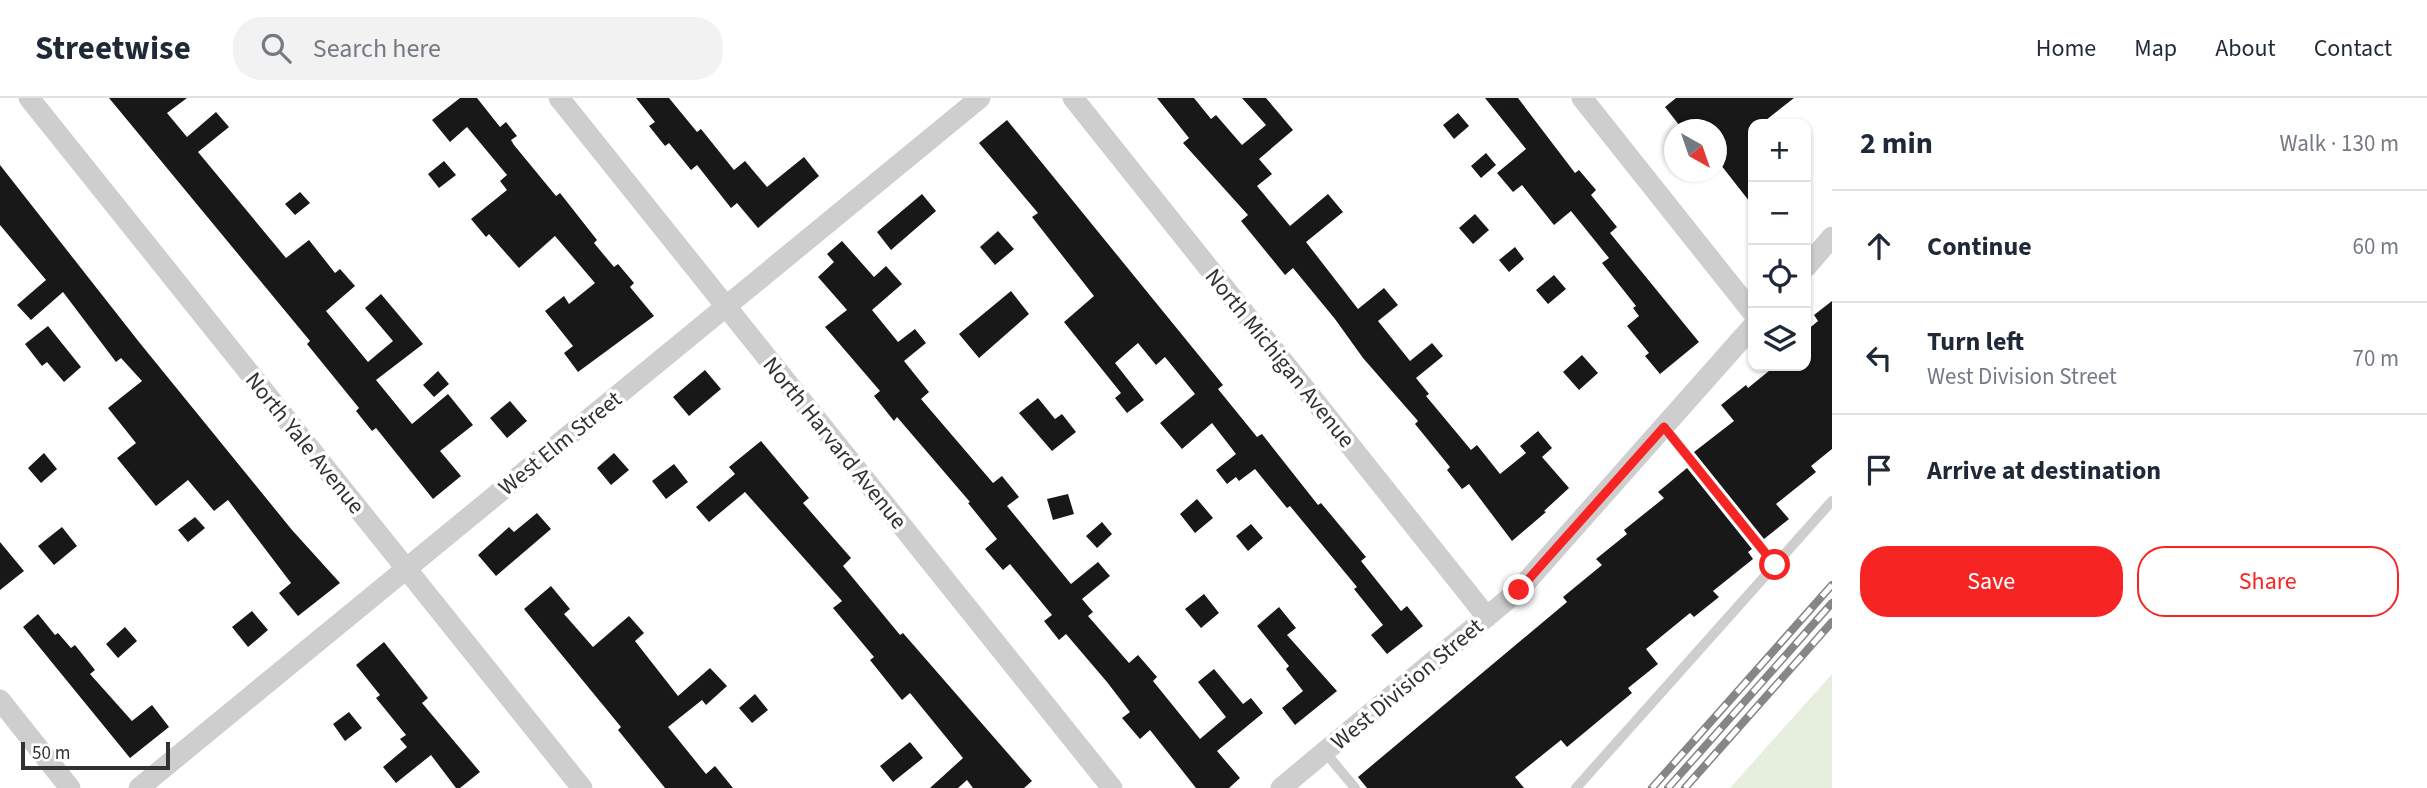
<!DOCTYPE html>
<meta charset="utf-8">
<style>
:root{--surface:#fff;--page:#f2f2f3;--text:#1f2937;--muted:#747a83;--line:#e0e1e3;--accent:#f72424}
body{margin:0;font-family:"Source Sans 3",sans-serif;background:var(--page);color:var(--text)}
.controls{position:absolute;right:21px;top:21px;display:grid;overflow:hidden;border-radius:14px;box-shadow:0 2px 5px #0004}
.controls button{width:63px;height:63px;display:grid;place-items:center;padding:0;border:0;border-bottom:2px solid var(--line);background:var(--surface);color:var(--text);font:35px sans-serif}
.compass{position:absolute;left:1664px;top:21px;width:63px;height:63px;border-radius:50%;background:var(--surface);box-shadow:0 2px 5px #0004;rotate:140deg}
.scale{position:absolute;left:21px;bottom:18px;width:149px;box-sizing:border-box;padding-left:7px;border:4px solid #313131;border-top:0;font-size:19px;line-height:24px;white-space:nowrap;color:#313131;-webkit-text-stroke:5px #fff;paint-order:stroke}
.stop{position:absolute;width:21px;height:21px;margin:-16px;border:5px solid #f72424;border-radius:50%;background:#fff}
.stop.end{background:#f72424;border-color:#fff;box-shadow:0 2px 7px #0008}
.list{margin:0;padding:0;list-style:none}
h2{display:flex;justify-content:space-between;align-items:center;height:91px;margin:0;padding:0 28px;font-size:30px}
h2 small{font-size:23px;font-weight:400;color:var(--muted)}
.list li{display:grid;grid-template-columns:46px 1fr auto;gap:21px;align-items:center;box-sizing:border-box;height:112px;padding:0 28px;border-top:2px solid var(--line)}
.list b{display:block;font-size:26px;white-space:nowrap}
.list p{margin:0;font-size:23px;white-space:nowrap;color:var(--muted)}
.list em{font-size:23px;font-style:normal;color:var(--muted)}
.actions{display:flex;gap:14px;padding:21px 28px}
.actions a{flex:1;padding:16px 0;border:2px solid var(--accent);border-radius:28px;text-align:center;font-size:24px;color:var(--accent)}
.actions .main{background:var(--accent);color:#fff}
.icon{flex:none;width:38px;height:38px;fill:none;stroke:currentColor;stroke-width:2;stroke-linecap:round;stroke-linejoin:round}
.map{position:relative;flex:none;width:1832px;height:690px;overflow:hidden}
header{display:flex;align-items:center;gap:42px;box-sizing:border-box;height:98px;padding:0 35px;background:var(--surface);border-bottom:2px solid var(--line)}
header strong{font-size:33px}
nav{display:flex;gap:38px;margin-inline-start:auto;font-size:24px}
.search{width:490px;height:63px;background:var(--page);display:flex;align-items:center;gap:18px;box-sizing:border-box;padding:0 24px;border-radius:28px;color:var(--muted);font-size:26px}
main{display:flex}
aside{flex:1;background:var(--surface)}
.map>svg:first-child{display:block}
.green{fill:#e6efde}
.building{fill:#181818}
.lines{fill:none;stroke-linecap:round;stroke-linejoin:round}
.service{stroke:#cecece;stroke-width:10}
.minor{stroke:#cecece;stroke-width:21}
.rail-casing{stroke:#868686;stroke-width:8}
.rail{stroke:#fff;stroke-width:5;stroke-dasharray:16;stroke-linecap:butt}
.route{stroke:#f72424;stroke-width:9}
.labels{text-anchor:middle;dominant-baseline:central;stroke-width:7;stroke-linejoin:round;paint-order:stroke}
.street-label{font-size:23px;fill:#313131;stroke:#fff}
</style>
<header>
<strong>Streetwise</strong>
<div class="search"><svg class="icon" aria-label="search" viewBox="0 0 24 24"><circle cx="10" cy="10" r="6"/><path d="M15 15l6 6"/></svg>Search here</div>
<nav><a>Home</a><a>Map</a><a>About</a><a>Contact</a></nav>
</header>
<main>
<div class="map">
<svg width="1832" height="690" viewBox="0 0 1832 690">
<rect width="100%" height="100%" fill="#fff"/>
<path class="green" d="M1832,576V690H1730Z"/>
<path class="building" d="M109,0H187L167,15L187,39L216,14L229,29L198,54L286,160L309,142L335,175L340,171L355,188L326,213L368,264L393,243L365,210L381,196L423,246L376,282L412,326L448,296L473,327L440,353L461,378L433,401L376,330L372,333L356,313L359,310L307,246L310,243Z
M460,0H477L500,29L506,24L517,38L511,42L514,47L556,98L560,95L597,142L594,145L614,169L618,166L634,185L630,189L654,218L578,274L564,255L573,248L545,213L564,198L569,206L595,185L555,138L519,170L489,136L486,139L471,121L507,92L500,83L507,77L467,29L450,44L432,22Z
M636,0H669L697,34L701,31L734,72L745,63L767,89L804,59L819,78L758,130L737,105L731,110L697,67L691,72L669,45L665,48L649,28L655,24Z
M1157,0H1194L1211,21L1216,17L1242,47L1266,27L1242,0H1266L1293,32L1259,61L1272,76L1257,88L1290,128L1328,96L1343,114L1306,144L1358,211L1384,190L1398,207L1378,223L1410,263L1432,245L1443,258L1416,280L1429,296L1426,298L1471,352L1477,347L1500,376L1526,355L1520,348L1538,333L1552,350L1542,359L1569,390L1544,413L1546,414L1512,443L1469,386L1462,391L1447,372L1450,369L1415,326L1418,323L1363,260L1335,221L1293,170L1285,177L1241,123L1248,117L1183,45L1189,40Z
M1485,0H1518L1575,75L1579,72L1596,92L1591,97L1617,129L1610,135L1699,244L1660,276L1645,258L1649,255L1627,228L1639,218L1633,210L1636,208L1602,165L1609,160L1571,113L1554,127L1522,87L1513,94L1497,75L1526,51Z
M1676,0H1794L1761,26H1753V108L1717,62V32H1683L1665,9Z
M1458,15L1469,28L1454,41L1443,27Z
M1007,22L1223,287L1218,291L1257,339L1262,336L1318,407L1321,405L1366,459L1361,463L1401,513L1407,508L1423,528L1387,556L1371,537L1383,527L1354,491L1357,489L1290,408L1287,410L1255,371L1239,383L1236,379L1227,386L1216,372L1236,356L1212,325L1182,351L1160,325L1195,296L1165,259L1156,267L1138,245L1115,265L1144,302L1127,315L1115,300L1121,295L1064,224L1094,198L1032,119L1038,115L979,45Z
M1486,55L1496,67L1481,80L1471,68Z
M444,63L456,77L439,90L428,76Z
M0,67L139,244L292,432L340,485L298,518L279,495L291,485L228,402L214,413L188,382L156,408L117,360L136,345L108,310L142,283L121,260L116,264L63,194L31,222L17,207L46,182L0,127Z
M300,94L310,105L295,117L285,106Z
M922,96L936,113L891,152L877,134Z
M1475,116L1489,132L1473,146L1459,130Z
M998,133L1014,151L995,167L980,149Z
M842,143L874,179L886,168L902,186L872,212L898,244L915,231L926,245L904,263L929,294L921,301L993,385L1002,378L1019,399L1007,408L1071,486L1098,464L1110,478L1082,501L1093,514L1088,518L1129,565L1138,557L1157,579L1153,583L1200,641L1226,619L1198,584L1214,571L1243,606L1251,600L1263,615L1217,653L1240,680L1229,690H1196L1150,632L1140,641L1122,620L1130,614L1107,584L1066,536L1059,542L1044,523L1052,517L1010,466L1003,472L985,451L997,441L968,405L970,404L897,319L894,323L874,298L880,293L825,229L847,212L818,179L834,164L827,156Z
M1515,149L1524,161L1509,174L1499,162Z
M1554,177L1566,191L1548,206L1536,192Z
M1011,193L1029,216L979,260L959,236Z
M1832,203V351L1811,368L1816,374L1776,406L1789,421L1764,441L1694,354L1734,323L1721,307L1746,287L1748,290L1775,268H1806V233L1818,223L1814,217Z
M48,228L81,269L64,284L47,264L42,268L25,246Z
M1582,257L1598,275L1579,292L1563,274Z
M705,272L721,291L689,318L673,299Z
M438,273L449,286L434,299L423,287Z
M1038,300L1055,321L1062,316L1076,334L1052,353L1019,315Z
M510,303L527,323L507,340L490,320Z
M761,343L809,400L803,405L851,460L843,468L900,537L903,535L1032,683L1024,690H973L967,682L958,690H930L963,660L910,595L902,602L870,562L874,559L833,510L842,503L745,394L709,424L696,409L735,376L729,369Z
M44,355L57,371L41,385L28,370Z
M614,355L629,372L611,387L597,370Z
M674,366L688,384L666,401L652,383Z
M1687,370L1752,451L1748,454L1753,461L1713,493L1719,499L1694,519L1690,515L1646,551L1658,566L1628,590L1632,595L1567,649L1561,642L1515,679L1524,690H1367L1358,679L1567,504L1563,499L1602,467L1596,461L1627,436L1624,432L1664,400L1658,394Z
M1068,396L1074,416L1053,422L1047,401Z
M1197,401L1213,420L1195,435L1180,416Z
M537,415L551,431L496,478L478,457L509,429L514,434Z
M195,419L205,430L188,444L178,432Z
M1102,424L1112,436L1097,450L1086,438Z
M1251,426L1263,440L1248,453L1236,438Z
M62,429L77,448L54,467L38,448Z
M0,444L24,473L0,492Z
M551,488L570,511L564,516L593,549L629,518L644,535L635,543L678,598L710,570L727,588L706,607L702,602L668,629L706,676L715,668L733,690H665L618,632L621,629L524,511Z
M1204,496L1219,515L1201,530L1185,511Z
M1279,509L1296,530L1287,537L1337,593L1295,627L1282,610L1303,593L1286,571L1289,568L1257,528Z
M252,513L268,532L248,549L232,529Z
M38,516L55,537L58,535L71,550L75,547L95,572L90,576L132,623L152,607L169,629L130,660L23,529Z
M125,529L137,543L118,560L106,546Z
M384,544L428,600L422,605L480,674L460,690H456L431,657L396,685L383,669L407,649L400,641L406,637L376,600L380,597L356,567Z
M755,596L768,612L752,625L739,610Z
M349,614L362,630L345,643L333,626Z
M910,644L923,660L893,684L880,668Z"/>
<g class="lines">
<path class="service" d="M1664,329L1775,467
M1325,654L1355,690
M1576,690L1832,403"/>
<path class="minor" d="M29,0L582,690
M559,0L1112,690
M1073,0L1487,519
M1582,0L1753,215
M1806,169L1832,139
M0,602L70,690
M139,690L980,0
M1281,690L1519,492L1753,228"/>
<defs>
<path id="rail" d="M1652,690L1832,487
M1668,690L1832,505
M1685,690L1832,524"/>
</defs>
<use href="#rail" class="rail-casing"/>
<use href="#rail" class="rail"/>
</g>
<g class="lines">
<path class="route" d="M1519,492L1664,329L1775,467"/>
</g>
<g class="labels">
<g class="street-label">
<text transform="translate(1280 260) rotate(51)">North Michigan Avenue</text>
<text transform="translate(305 345) rotate(51)">North Yale Avenue</text>
<text transform="translate(560 345) rotate(-39)">West Elm Street</text>
<text transform="translate(835 345) rotate(51)">North Harvard Avenue</text>
<text transform="translate(1407 586) rotate(-40)">West Division Street</text>
</g>
</g>
</svg>
<div class="controls">
<button>+</button>
<button>−</button>
<button><svg class="icon" aria-label="locate" viewBox="0 0 24 24"><circle cx="12" cy="12" r="6"/><path d="M12 2v4M12 18v4M2 12h4M18 12h4"/></svg></button>
<button><svg class="icon" aria-label="layers" viewBox="0 0 24 24"><path d="M12 4l9 5-9 5-9-5zM3 14l9 5 9-5"/></svg></button>
</div>
<svg class="compass" viewBox="-18 -18 36 36"><path d="M0-13l5 13h-10z" fill="#e53935"/><path d="M0 13l5-13h-10z" fill="#747a83"/></svg>
<div class="scale">50 m</div>
<div class="stop" style="left:1775px;top:467px"></div>
<div class="stop end" style="left:1519px;top:492px"></div>
</div>
<aside>
<h2>2 min<small>Walk · 130 m</small></h2>
<ul class="list">
<li><svg class="icon" aria-label="ahead" viewBox="0 0 24 24"><path d="M12 20V5M6 11l6-6 6 6"/></svg><div><b>Continue</b></div><em>60 m</em></li>
<li><svg class="icon" aria-label="left" viewBox="0 0 24 24"><path d="M17 20v-9H6M10 6l-5 5 5 5"/></svg><div><b>Turn left</b><p>West Division Street</p></div><em>70 m</em></li>
<li><svg class="icon" aria-label="arrive" viewBox="0 0 24 24"><path d="M6 21V4h12l-3 4 3 4H6"/></svg><div><b>Arrive at destination</b></div></li>
</ul>
<div class="actions"><a class="main">Save</a><a>Share</a></div>
</aside>
</main>
